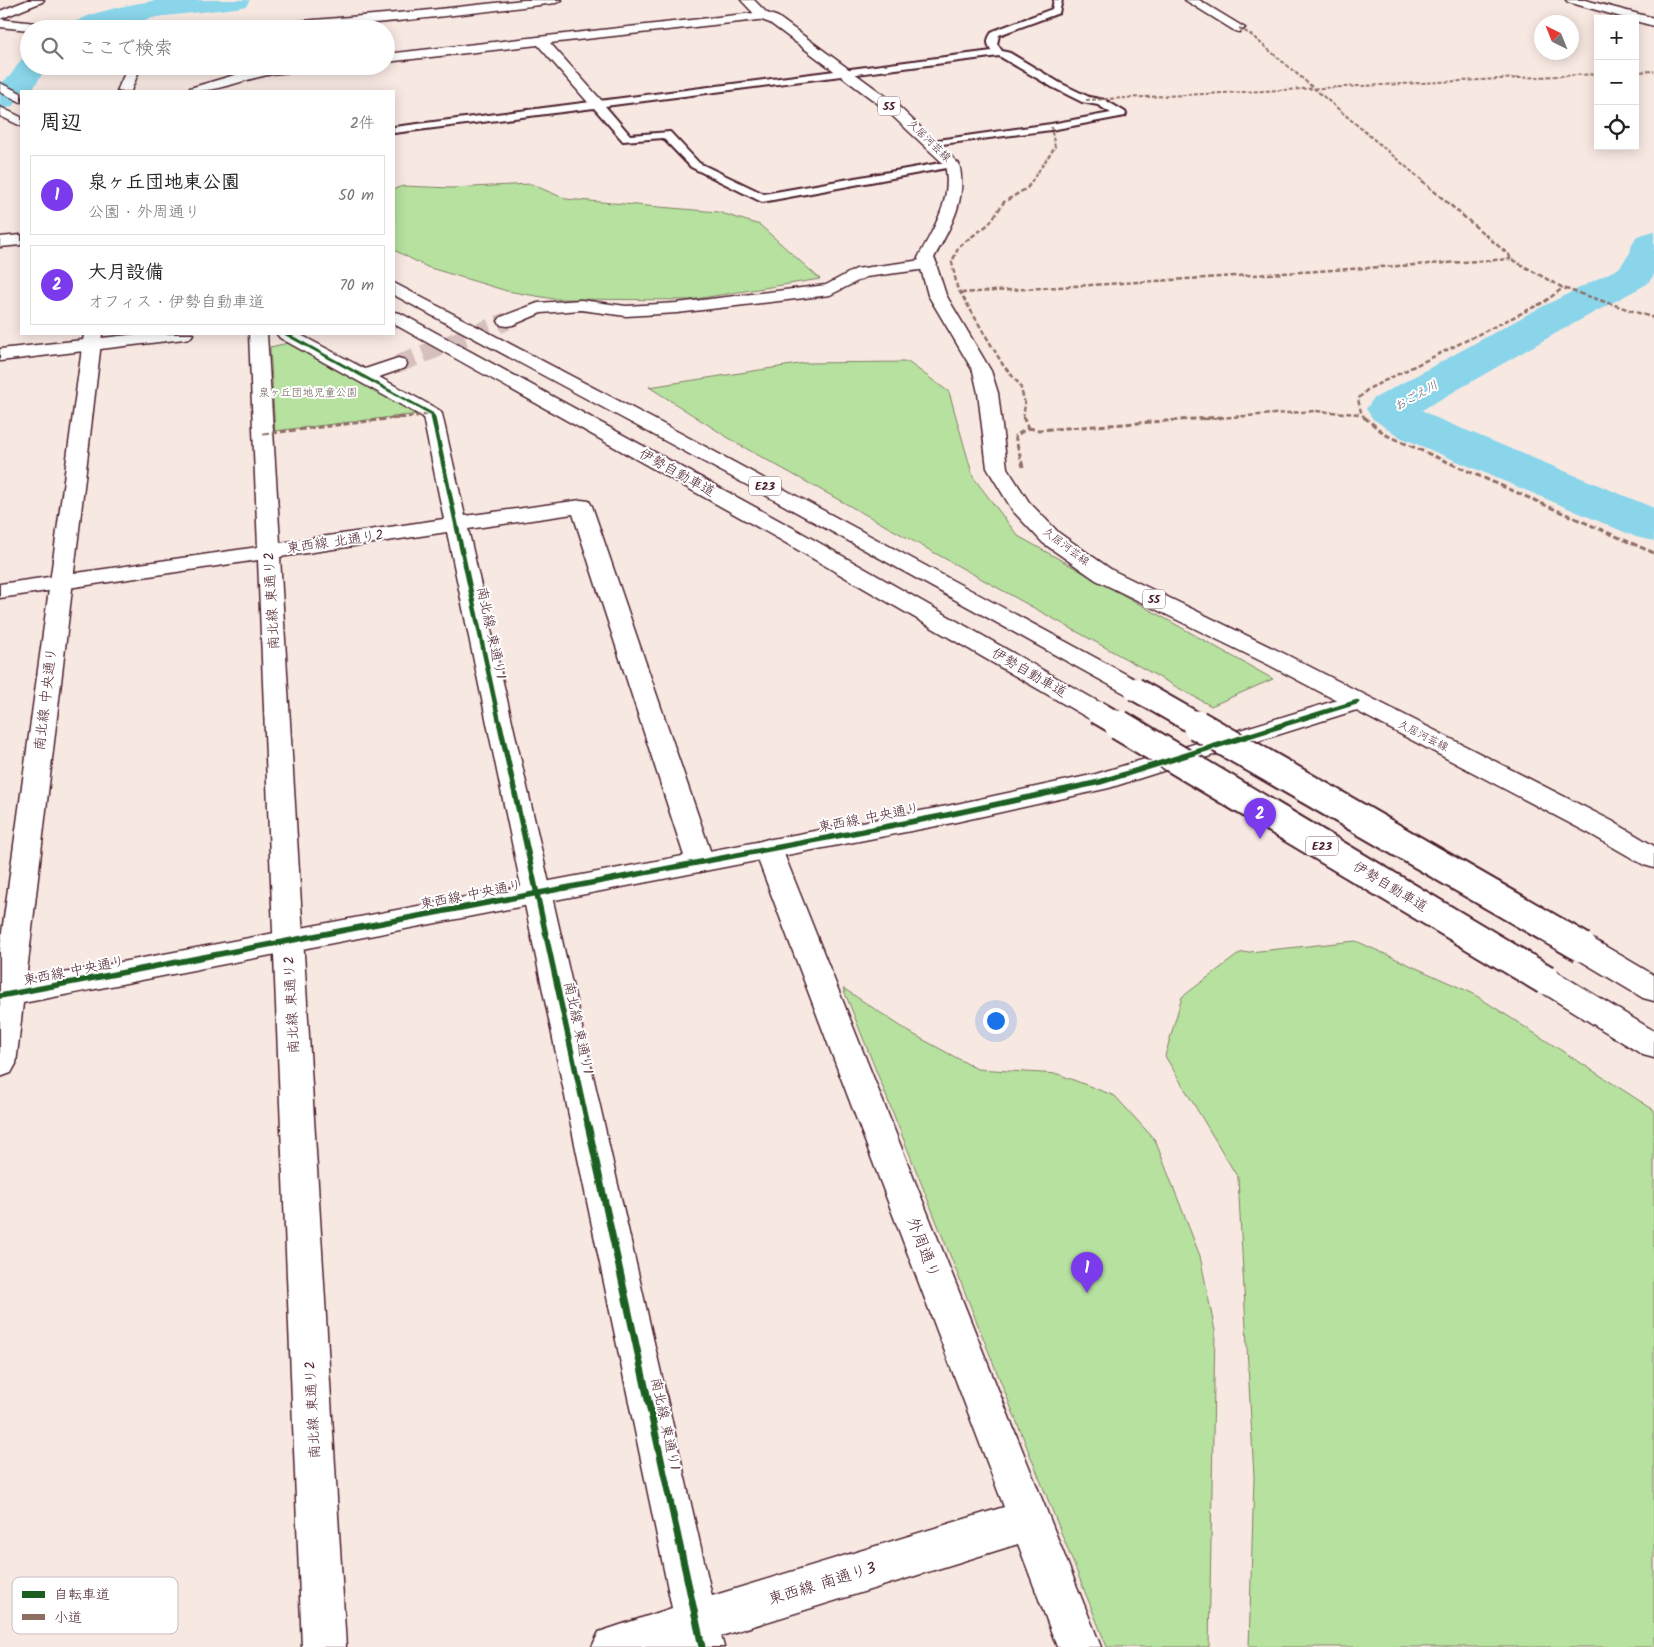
<!DOCTYPE html>
<html lang="ja">
<meta charset="utf-8">
<style>
:root{--surface:#fff;--page:#f2f2f2;--text:#222;--muted:#767676;--line:#e0e0e0;--accent:#7c3aed}
body{margin:0;font-family:Kalam,"Klee One",sans-serif;background:var(--page);color:var(--text)}
.controls{position:absolute;right:15px;top:15px;display:grid;overflow:hidden;border-radius:0px;box-shadow:0 2px 12px #0003}
.controls button{width:45px;height:45px;display:grid;place-items:center;padding:0;border:0;border-bottom:1px solid var(--line);background:var(--surface);color:var(--text);font:25px sans-serif}
.compass{position:absolute;left:1534px;top:15px;width:45px;height:45px;border-radius:50%;background:var(--surface);box-shadow:0 2px 12px #0003;rotate:317deg}
.you{position:absolute;left:995px;top:1020px;width:18px;height:18px;margin:-12px;border:4px solid #fff;border-radius:50%;background:#1a73e8;box-shadow:0 0 0 8px #1a73e833}
.badge{display:grid;place-items:center;width:32px;height:32px;border-radius:50%;background:var(--accent);color:#fff;font-size:16px;font-weight:700}
.pin{position:absolute;translate:-50% -41px;filter:drop-shadow(0 1px 2px #0008)}
.pin::after{content:'';position:absolute;top:26px;width:18px;height:15px;background:inherit;clip-path:polygon(0 0,100% 0,50% 100%)}
.list{margin:0;padding:0;list-style:none}
h2{display:flex;justify-content:space-between;align-items:center;height:65px;margin:0;padding:0 20px;font-size:21px}
h2 small{font-size:16px;font-weight:400;color:var(--muted)}
.list li{display:grid;grid-template-columns:32px 1fr auto;gap:15px;align-items:center;box-sizing:border-box;height:80px;margin:0 10px 10px;padding:0 10px;border:1px solid var(--line);border-radius:0px}
.list b{display:block;font-size:19px;white-space:nowrap}
.list p{margin:0;font-size:16px;white-space:nowrap;color:var(--muted)}
.list em{font-size:16px;font-style:normal;color:var(--muted)}
.icon{flex:none;width:28px;height:28px;fill:none;stroke:currentColor;stroke-width:2;stroke-linecap:round;stroke-linejoin:round}
.map{position:relative;flex:none;width:1654px;height:1647px;overflow:hidden}
.search{position:absolute;background:var(--surface);box-shadow:0 2px 12px #0003;left:20px;top:20px;width:375px;height:55px;display:flex;align-items:center;gap:12px;box-sizing:border-box;padding:0 18px;border-radius:28px;color:var(--muted);font-size:19px}
.panel{position:absolute;background:var(--surface);box-shadow:0 2px 12px #0003;left:20px;top:90px;width:375px;height:245px;border-radius:0px}
.map>svg:first-child{display:block}
.green{fill:#b6e19f;stroke:#808065}
.lines{fill:none;stroke-linecap:round;stroke-linejoin:round}
.river{fill:#8ad5ea;fill-rule:evenodd}
.street-tunnel{stroke:#d5c0bd;stroke-width:18;stroke-dasharray:18 9;stroke-linecap:butt}
.lane-casing{stroke:#4a1f2b;stroke-width:4}
.street-casing{stroke:#4a1f2b;stroke-width:3}
.secondary-casing{stroke:#4a1f2b;stroke-width:3}
.primary-casing{stroke:#4a1f2b;stroke-width:3}
.highway-casing{stroke:#4a1f2b;stroke-width:3}
.lane{fill:#fff;fill-rule:evenodd}
.street{fill:#fff;fill-rule:evenodd}
.secondary{fill:#fff;fill-rule:evenodd}
.primary{fill:#fff;fill-rule:evenodd}
.highway{fill:#fff;fill-rule:evenodd}
.highway-bridge-far1-casing{stroke:#4a1f2b;stroke-width:26;stroke-linecap:butt}
.highway-bridge-casing{stroke:#4a1f2b;stroke-width:33;stroke-linecap:butt}
.highway-bridge-far1{stroke:#fff;stroke-width:22}
.highway-bridge{stroke:#fff;stroke-width:29}
.quiet-far2{stroke:#8d6e63;stroke-width:2;stroke-dasharray:4 2;stroke-linecap:butt}
.quiet-far1{stroke:#8d6e63;stroke-width:2.5;stroke-dasharray:5 2.5;stroke-linecap:butt}
.quiet{stroke:#8d6e63;stroke-width:3;stroke-dasharray:6 3;stroke-linecap:butt}
.cycleway-far3-casing{stroke:#fff;stroke-width:5}
.cycleway-far2-casing{stroke:#fff;stroke-width:7}
.cycleway-far1-casing{stroke:#fff;stroke-width:9}
.cycleway-casing{stroke:#fff;stroke-width:10}
.cycleway-far3{stroke:#1b5e20;stroke-width:3}
.cycleway-far2{stroke:#1b5e20;stroke-width:4.5}
.cycleway-far1{stroke:#1b5e20;stroke-width:5.5}
.cycleway{stroke:#1b5e20;stroke-width:7}
.labels{text-anchor:middle;dominant-baseline:central;stroke-width:4;stroke-linejoin:round;paint-order:stroke}
.far-street-label{font-size:11px;fill:#4a1f2b;stroke:#fff}
.far-park-label{font-size:11px;fill:#6a594e;stroke:#fff}
.shield{fill:#fff;stroke:#80626b;stroke-width:1}
.shield-label{font-size:12px;font-weight:bold;fill:#4a1f2b}
.far-water-label{font-size:12px;font-style:italic;fill:#5d5664;stroke:#fff}
.street-label{font-size:14px;fill:#4a1f2b;stroke:#fff}
.near-street-label{font-size:16px;fill:#4a1f2b;stroke:#fff}
.key{fill:#fff;stroke:#c9bcbf;stroke-width:1}
.key-label{font-size:14px;fill:#4a1f2b}
</style>
<div class="map">
<svg width="1654" height="1647" viewBox="0 0 1654 1647">
<rect width="100%" height="100%" fill="#f8e8e2"/>
<filter id="ink" filterUnits="userSpaceOnUse"><feTurbulence type="fractalNoise" baseFrequency=".02" numOctaves="2"/><feDisplacementMap in="SourceGraphic" scale="10" xChannelSelector="R" yChannelSelector="G"/><feConvolveMatrix kernelMatrix="1 2 1 2 8 2 1 2 1" color-interpolation-filters="sRGB"/></filter>
<g filter="url(#ink)">
<path class="green" d="M531,184L566,199L718,212L760,225L820,279L689,300L554,299L507,291L427,267L394,250V189L403,186L452,188Z
M288,343L418,414L275,431L270,347Z
M908,362L949,392L973,477L1018,536L1273,679L1211,706L738,444L649,387L805,363Z
M1356,941L1472,993L1654,1110V1647H1249L1254,1477L1238,1178L1165,1056L1182,997L1240,953Z
M843,988L911,1033L977,1069L1058,1074L1115,1096L1155,1140L1200,1256L1215,1331L1209,1647H1107Z"/>
<g class="lines">
<path class="river" d="M158,0H250L246,6L236,8L157,17L108,29H67C77,13 139,3 158,0Z
M29,58V66H47L33,89L30,91H21V98L11,107L0,110V84L10,76L21,60Z
M1654,231V275L1647,284L1560,331L1422,410L1434,417L1654,508V541L1636,537L1400,437L1373,419L1366,409L1373,399L1530,313L1619,268L1630,253L1632,244L1637,236Z"/>
<path class="street-tunnel" d="M398,364L507,321"/>
<defs>
<path id="lane" d="M1054,0H1062L1059,13L999,35L997,44L1002,51L1010,53L1060,83L1089,97L1105,100L1125,112L1126,114L1125,116L1051,130L927,146L925,144L927,142L931,141L1051,124L1111,113L1098,105L1082,102L1052,87L999,56L605,106L630,135L670,132L699,163L764,194L952,161L956,162L958,164L952,167L762,202L691,167L663,138L623,141L594,108L394,133V127L992,51C986,43 987,39 993,31L1052,9Z"/>
<path id="street" d="M28,0H44L42,2L0,19V11Z
M1185,0H1199L1245,28L1239,32L1235,31Z
M763,12L769,16L767,19L550,43L602,101L604,104L597,108L592,107L538,45L386,62V54Z
M310,66C304,73 289,72 280,73C249,76 220,93 188,91L190,88L262,67Z
M21,235V245L0,247V237Z
M929,259L935,260L937,264L935,268L866,277L830,295L677,313L626,316L581,310L541,313L513,325L507,326L501,325L498,321L501,317L538,303L581,300L626,306L677,303L826,285L856,269Z
M138,334H193L190,338L184,339L0,361V349Z
M249,334H267L280,543L444,519L423,417L280,338L277,334H299L365,369L398,358L405,360L407,364L405,368L379,377L439,410L442,414L465,516L581,500L589,501L592,506L714,862L710,869L700,872L690,869L686,862L573,514L468,529L712,1596L1004,1507L754,849L758,842L768,839L778,842L782,849L1101,1647H1057L1018,1544L721,1636L724,1647H592L599,1632L672,1608L447,532L280,557L346,1647H302L258,560L0,598V584L258,547Z"/>
<path id="secondary" d="M128,66H141L131,91H117Z
M84,334H102L26,980L947,806L1096,774L1357,694L1366,697L1370,702L1366,707L1109,788L947,824L23,1003L16,1064L11,1073L0,1077V947Z"/>
<path id="primary" d="M524,0H562L556,3C454,15 352,29 249,29L255,25L421,11Z
M741,0H754L767,13L778,17L895,103L959,164C968,199 950,228 934,258L946,295L991,371L998,393L1007,468L1029,502L1059,533L1112,570L1287,655L1612,821L1654,846V868L1644,865L1592,835L1269,665L1096,580L1043,543L1013,511L987,468L978,393L973,371L928,295L918,258C933,229 953,200 945,165L885,109L770,23L759,19Z
M0,19L53,25L59,29L29,30L0,27Z"/>
<path id="highway" d="M1566,0H1585L1654,18V26L1635,21V19H1628L1568,2Z
M0,83L21,93V102L0,92Z
M0,107L21,117V126L0,116Z
M394,283L680,433L1144,684L1147,689L1144,694L1135,697L1126,694L758,491L394,295Z
M394,312L400,313L795,529L1106,706L1110,712L1106,718L1097,720L1088,718L779,539L394,324Z
M1582,936L1593,939L1654,975V1001L1643,998L1571,955L1567,947L1571,939Z
M1546,969L1557,972L1654,1031V1058L1643,1055L1535,988L1531,980L1535,972Z"/>
</defs>
<use href="#lane" class="lane-casing"/>
<use href="#street" class="street-casing"/>
<use href="#secondary" class="secondary-casing"/>
<use href="#primary" class="primary-casing"/>
<use href="#highway" class="highway-casing"/>
<use href="#lane" class="lane"/>
<use href="#street" class="street"/>
<use href="#secondary" class="secondary"/>
<use href="#primary" class="primary"/>
<use href="#highway" class="highway"/>
<defs>
<path id="highway-bridge-far1" d="M1135,689L1200,726
M1097,712L1121,726"/>
<path id="highway-bridge" d="M1119,725L1546,980
M1197,725L1582,947"/>
</defs>
<use href="#highway-bridge-far1" class="highway-bridge-far1-casing"/>
<use href="#highway-bridge" class="highway-bridge-casing"/>
<use href="#highway-bridge-far1" class="highway-bridge-far1"/>
<use href="#highway-bridge" class="highway-bridge"/>
<path class="quiet-far2" d="M1239,28L1250,34L1424,182
M1635,72L1654,71
M1086,100L1598,74
M1031,182L1055,147L1051,127"/>
<path class="quiet-far1" d="M1422,181L1509,255L1511,259L1563,288L1654,318
M961,293L1511,259
M393,419L432,414
M1023,419L1025,404L1020,385L1003,365L957,287L952,262L959,246L989,224L1004,202L1027,188L1032,181
M1204,419L1315,411L1360,414
M1365,419L1361,412L1358,399L1368,389L1544,302L1563,288"/>
<path class="quiet" d="M1364,417L1386,435L1654,553
M1028,428L1039,430L1222,417
M263,434L403,417
M1023,467L1015,436L1028,428L1023,417"/>
<defs>
<path id="cycleway-far3" d="M286,334L432,414L433,419"/>
<path id="cycleway-far2" d="M433,417L500,726
M1279,726L1357,702"/>
<path id="cycleway-far1" d="M500,725L588,1127
M0,996L947,815L1100,782L1283,725"/>
<path id="cycleway" d="M588,1125L702,1647"/>
</defs>
<use href="#cycleway-far3" class="cycleway-far3-casing"/>
<use href="#cycleway-far2" class="cycleway-far2-casing"/>
<use href="#cycleway-far1" class="cycleway-far1-casing"/>
<use href="#cycleway" class="cycleway-casing"/>
<use href="#cycleway-far3" class="cycleway-far3"/>
<use href="#cycleway-far2" class="cycleway-far2"/>
<use href="#cycleway-far1" class="cycleway-far1"/>
<use href="#cycleway" class="cycleway"/>
</g>
</g>
<g class="labels">
<g class="far-street-label">
<text transform="translate(929 141) rotate(44)">久居河芸線</text>
<text transform="translate(1066 547) rotate(37)">久居河芸線</text>
<text transform="translate(1423 736) rotate(27)">久居河芸線</text>
</g>
<g class="far-park-label">
<text x="308" y="393">泉ヶ丘団地児童公園</text>
</g>
<g class="shield">
<rect x="878" y="96.5" width="22" height="19" rx="4"/>
<rect x="749" y="476.5" width="32" height="19" rx="4"/>
<rect x="1143" y="589.5" width="22" height="19" rx="4"/>
<rect x="1306" y="836.5" width="32" height="19" rx="4"/>
</g>
<g class="shield-label">
<text x="889" y="106">55</text>
<text x="765" y="486">E23</text>
<text x="1154" y="599">55</text>
<text x="1322" y="846">E23</text>
</g>
<g class="far-water-label">
<text transform="translate(1416 396) rotate(-30)">おごえ川</text>
</g>
<g class="street-label">
<text transform="translate(677 473) rotate(29)">伊勢自動車道</text>
<text transform="translate(335 542) rotate(-8)">東西線 北通り2</text>
<text transform="translate(272 601) rotate(-93)">南北線 東通り2</text>
<text transform="translate(491 633) rotate(78)">南北線 東通り1</text>
<text transform="translate(1029 673) rotate(30)">伊勢自動車道</text>
<text transform="translate(46 699) rotate(-83)">南北線 中央通り</text>
<text transform="translate(869 818) rotate(-11)">東西線 中央通り</text>
<text transform="translate(1390 887) rotate(31)">伊勢自動車道</text>
<text transform="translate(471 895) rotate(-11)">東西線 中央通り</text>
<text transform="translate(74 971) rotate(-11)">東西線 中央通り</text>
<text transform="translate(292 1005) rotate(-93)">南北線 東通り2</text>
<text transform="translate(578 1028) rotate(78)">南北線 東通り1</text>
<text transform="translate(313 1410) rotate(-93)">南北線 東通り2</text>
<text transform="translate(665 1424) rotate(78)">南北線 東通り1</text>
</g>
<g class="near-street-label">
<text transform="translate(923 1248) rotate(69)">外周通り</text>
<text transform="translate(822 1584) rotate(-17)">東西線 南通り3</text>
</g>
</g>
<rect x="12" y="1577" width="166" height="57" rx="8" class="key"/>
<rect x="22" y="1591" width="23" height="7" fill="#1b5e20"/>
<rect x="22" y="1614" width="23" height="6" fill="#8d6e63"/>
<g class="key-label">
<text x="54" y="1599">自転車道</text>
<text x="54" y="1622">小道</text>
</g>
</svg>
<div class="controls">
<button>+</button>
<button>−</button>
<button><svg class="icon" aria-label="locate" viewBox="0 0 24 24"><circle cx="12" cy="12" r="6"/><path d="M12 2v4M12 18v4M2 12h4M18 12h4"/></svg></button>
</div>
<svg class="compass" viewBox="-18 -18 36 36"><path d="M0-13l5 13h-10z" fill="#e53935"/><path d="M0 13l5-13h-10z" fill="#767676"/></svg>
<div class="you"></div>
<div class="pin badge" style="left:1087px;top:1293px">1</div>
<div class="pin badge" style="left:1260px;top:839px">2</div>
<div class="search"><svg class="icon" aria-label="search" viewBox="0 0 24 24"><circle cx="10" cy="10" r="6"/><path d="M15 15l6 6"/></svg>ここで検索</div>
<section class="panel">
<h2>周辺<small>2件</small></h2>
<ul class="list">
<li><span class="badge">1</span><div><b>泉ヶ丘団地東公園</b><p>公園 · 外周通り</p></div><em>50 m</em></li>
<li><span class="badge">2</span><div><b>大月設備</b><p>オフィス · 伊勢自動車道</p></div><em>70 m</em></li>
</ul>
</section>
</div>
